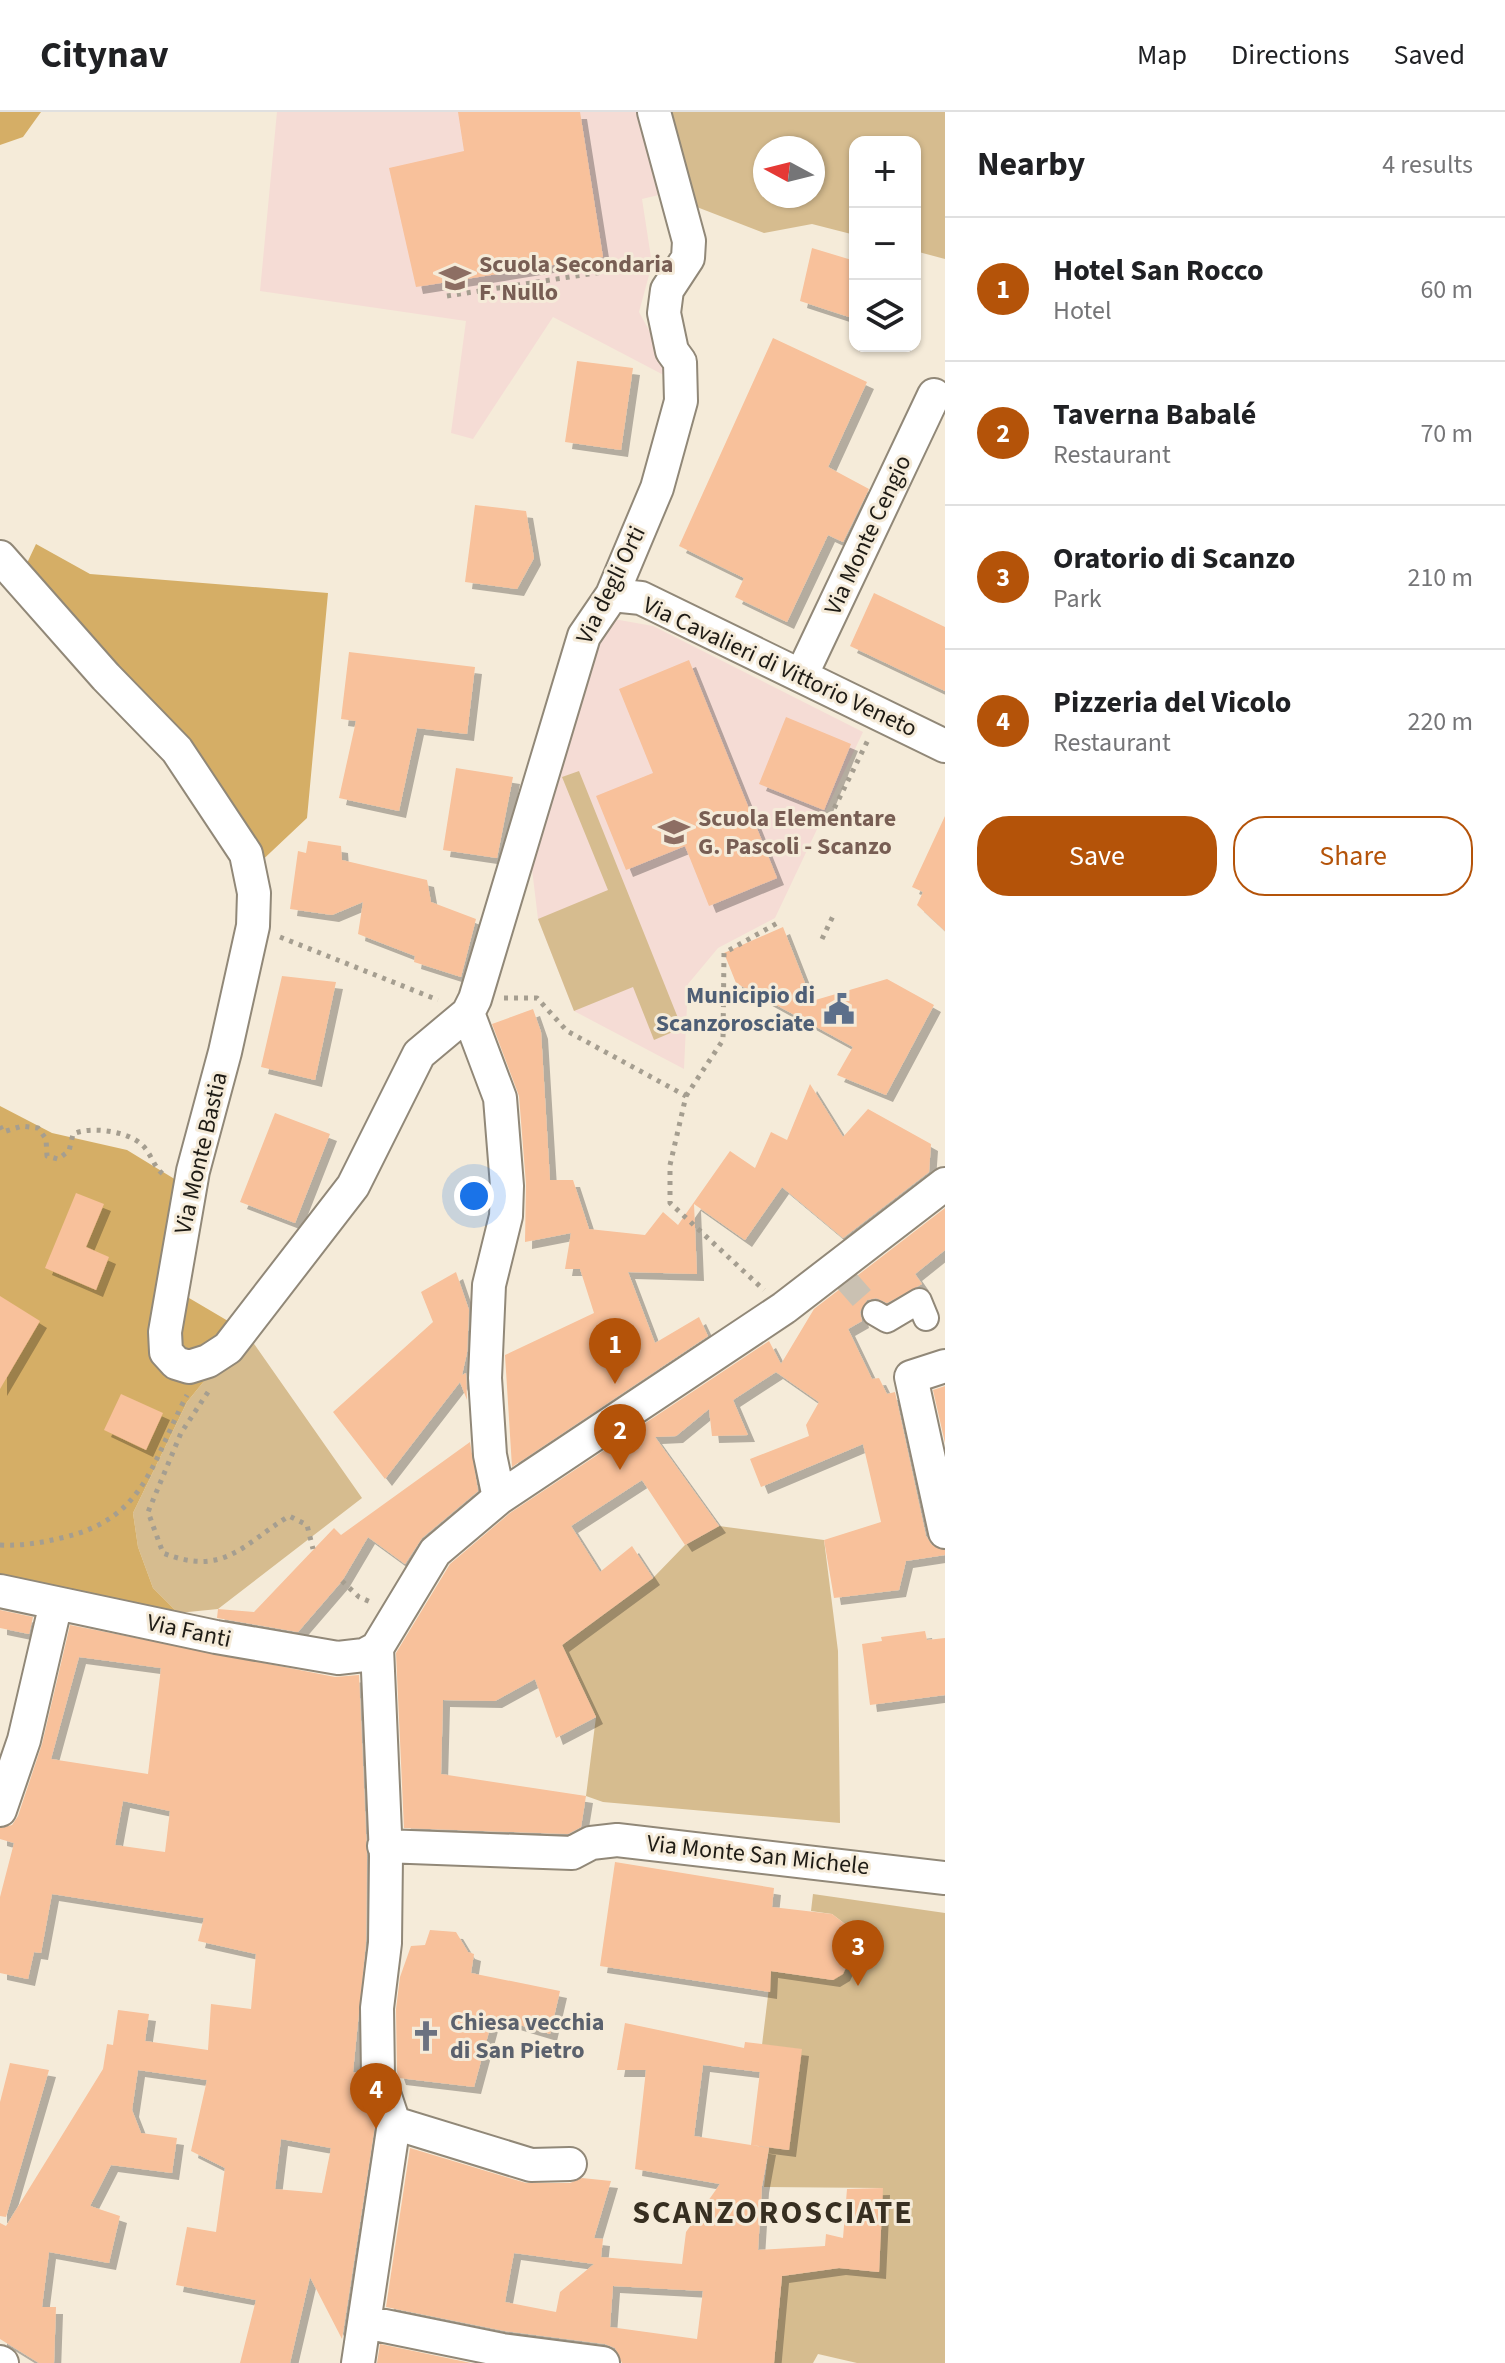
<!DOCTYPE html>
<meta charset="utf-8">
<style>
:root{--surface:#fff;--page:#f2f2f2;--text:#202124;--muted:#757577;--line:#e0e0e0;--accent:#b45309}
body{margin:0;font-family:"Source Sans 3",sans-serif;background:var(--page);color:var(--text)}
.controls{position:absolute;right:24px;top:24px;display:grid;overflow:hidden;border-radius:16px;box-shadow:0 2px 6px #0004}
.controls button{width:72px;height:72px;display:grid;place-items:center;padding:0;border:0;border-bottom:2px solid var(--line);background:var(--surface);color:var(--text);font:40px sans-serif}
.compass{position:absolute;left:753px;top:24px;width:72px;height:72px;border-radius:50%;background:var(--surface);box-shadow:0 2px 6px #0004;rotate:277deg}
.you{position:absolute;left:474px;top:1084px;width:28px;height:28px;margin:-20px;border:6px solid #fff;border-radius:50%;background:#1a73e8;box-shadow:0 0 0 12px #1a73e833}
.badge{display:grid;place-items:center;width:52px;height:52px;border-radius:50%;background:var(--accent);color:#fff;font-size:26px;font-weight:700}
.pin{position:absolute;translate:-50% -66px;filter:drop-shadow(0 2px 4px #0008)}
.pin::after{content:'';position:absolute;top:42px;width:28px;height:24px;background:inherit;clip-path:polygon(0 0,100% 0,50% 100%)}
.list{margin:0;padding:0;list-style:none}
h2{display:flex;justify-content:space-between;align-items:center;height:104px;margin:0;padding:0 32px;font-size:34px}
h2 small{font-size:26px;font-weight:400;color:var(--muted)}
.list li{display:grid;grid-template-columns:52px 1fr auto;gap:24px;align-items:center;box-sizing:border-box;height:144px;padding:0 32px;border-top:2px solid var(--line)}
.list b{display:block;font-size:30px;white-space:nowrap}
.list p{margin:0;font-size:26px;white-space:nowrap;color:var(--muted)}
.list em{font-size:26px;font-style:normal;color:var(--muted)}
.actions{display:flex;gap:16px;padding:24px 32px}
.actions a{flex:1;padding:18px 0;border:2px solid var(--accent);border-radius:32px;text-align:center;font-size:28px;color:var(--accent)}
.actions .main{background:var(--accent);color:#fff}
.icon{flex:none;width:44px;height:44px;fill:none;stroke:currentColor;stroke-width:2;stroke-linecap:round;stroke-linejoin:round}
.map{position:relative;flex:none;width:945px;height:2251px;overflow:hidden}
header{display:flex;align-items:center;gap:48px;box-sizing:border-box;height:112px;padding:0 40px;background:var(--surface);border-bottom:2px solid var(--line)}
header strong{font-size:38px}
nav{display:flex;gap:44px;margin-inline-start:auto;font-size:28px}
main{display:flex}
aside{flex:1;background:var(--surface)}
.map>svg:first-child{display:block}
.education{fill:#f5dcd5}
.green{fill:#d6bc8f;fill-rule:evenodd}
.forest{fill:#d5ae66}
.building{fill:#f8c19b;fill-rule:evenodd;filter:url(#shadow)}
.lines{fill:none;stroke-linecap:round;stroke-linejoin:round}
.pedestrian-tunnel{stroke:#cac1b2;stroke-width:24;stroke-dasharray:24 12;stroke-linecap:butt}
.pedestrian-casing{stroke:#918878;stroke-width:28}
.minor-casing{stroke:#918878;stroke-width:36}
.path{stroke:#a59e90;stroke-width:5;stroke-dasharray:4 6;stroke-linecap:butt}
.pedestrian{stroke:#fff;stroke-width:24}
.minor{stroke:#fff;stroke-width:32}
.labels{text-anchor:middle;dominant-baseline:central;stroke-width:6;stroke-linejoin:round;paint-order:stroke}
.education-label{font-size:24px;font-weight:bold;fill:#785e54;stroke:#f5ebd9;text-anchor:start}
.street-label{font-size:24px;fill:#1e1b15;stroke:#f5ebd9}
.service-label{font-size:24px;font-weight:bold;fill:#4e5e75;stroke:#f5ebd9;text-anchor:end}
.worship-label{font-size:24px;font-weight:bold;fill:#5b616d;stroke:#f5ebd9;text-anchor:start}
.district-label{font-size:32px;font-weight:bold;letter-spacing:2px;fill:#372f21;stroke:#f5ebd9}
</style>
<header>
<strong>Citynav</strong>
<nav><a>Map</a><a>Directions</a><a>Saved</a></nav>
</header>
<main>
<div class="map">
<svg width="945" height="2251" viewBox="0 0 945 2251">
<defs>
<filter id="shadow"><feDropShadow dx="7" dy="7" stdDeviation="0" flood-color="#0004"/></filter>
</defs>
<rect width="100%" height="100%" fill="#f5ebd9"/>
<path class="education" d="M277,0H645L667,81L642,87L652,152L639,200L677,270L553,205L473,327L451,321L466,209L260,179Z
M608,506L653,514L863,620L775,806L718,836L688,872L684,957L574,899L538,807L529,732L566,594Z"/>
<path class="green" d="M662,0H945V147L915,139V30H855V123L812,112L764,121L689,92ZM765,36H813V84H765Z
M579,659L682,916L654,928L633,875L574,899L538,807L608,778L562,665Z
M245,1219L362,1386L218,1497L178,1501L153,1476L138,1435L133,1401L187,1290Z
M719,1414L824,1428L838,1539L840,1711L603,1690L586,1684L596,1605L562,1533L653,1466L685,1433Z
M813,1782L945,1801V2251H857L818,2242L813,2251H774L782,2164L839,2156L879,2160L882,2076L764,2075L769,2035L788,2038L762,1933L771,1859L833,1868L849,1849V1815L832,1802L811,1799Z"/>
<path class="forest" d="M0,0H41L23,25L0,33Z
M36,432L90,462L328,481L307,706L252,758L164,644L13,481Z
M0,994L52,1021L127,1038L186,1074L167,1173L245,1219L187,1290L133,1401L138,1435L153,1476L178,1501L0,1468Z"/>
<path class="building" d="M458,0H580L603,145L416,175L389,56L464,39Z
M812,136L855,149V207L800,189Z
M773,226L867,270L828,355L869,377L843,430L828,423L787,510L735,485L744,466L679,434Z
M577,249L633,256L621,338L565,330Z
M475,393L526,399L534,446L517,477L465,470Z
M874,481L945,515V579L850,534Z
M349,540L475,555L467,622L417,616L399,699L339,686L356,609L341,607Z
M689,548L777,766L709,794L685,734L626,758L596,684L653,661L619,577Z
M786,605L851,632L824,698L759,672Z
M456,656L513,665L497,746L443,738Z
M945,704V819L917,793L923,780L912,775Z
M308,729L341,734L342,748L427,768L431,790L476,807L461,865L414,850L415,844L358,822L363,790L332,803L290,797L298,739L306,741Z
M783,815L812,889L887,867L934,893L886,983L837,963L853,935L736,871L724,841Z
M282,864L336,870L315,968L261,955Z
M533,897L541,920L550,1068H573L589,1117L645,1123L663,1100L678,1113L730,1039L755,1056L771,1020L787,1028L810,972L843,1025L868,997L931,1032L929,1060L843,1126L782,1075L745,1128L694,1092L697,1162L628,1160L655,1231L699,1205L708,1224L512,1355L505,1243L594,1201L580,1157H565L571,1121L525,1130L526,1072L519,984L492,912Z
M275,1001L330,1022L295,1111L240,1090Z
M76,1081L104,1092L86,1135L109,1145L96,1178L45,1156Z
M945,1096V1138L915,1162L922,1172L887,1191L876,1186L867,1188L860,1200L862,1209L848,1217L872,1267L879,1266L887,1282L895,1280L926,1424L932,1433L945,1438V1443L906,1449L899,1478L834,1486L824,1428L881,1410L863,1332L761,1375L750,1347L809,1324L806,1313L819,1290L776,1260L733,1288L748,1323L712,1324L709,1297L676,1324L655,1325L719,1414L685,1433L642,1368L571,1414L600,1460L632,1434L653,1466L562,1533L596,1605L556,1626L535,1567L495,1589L443,1588L441,1662L586,1684L581,1715L568,1722L404,1716L396,1541L450,1452L510,1401L769,1229L781,1252L814,1197Z
M456,1160L469,1198L467,1241L462,1263L466,1261L467,1288L460,1270L385,1367L333,1300L433,1210L421,1180Z
M0,1184L40,1209L0,1277Z
M945,1274V1331L933,1278Z
M121,1282L163,1301L146,1338L104,1318Z
M470,1330L478,1379L422,1426L405,1452L368,1425L342,1469L298,1520L217,1506L218,1497L254,1500L334,1416L341,1423Z
M0,1498L33,1505L29,1522L0,1516Z
M70,1513L335,1565L359,1563L367,1744L366,1830L353,1960L359,1962L375,2013L342,2227L310,2165L290,2251H240L256,2188L176,2173L187,2115L216,2120L225,2056L191,2039L207,1968L138,1958L132,1998L141,2021L177,2026L172,2061L111,2053L90,2094L120,2104L109,2151L49,2140L42,2195H56L54,2251H39L0,2227V2111L6,2114L103,1957L107,1932L113,1933L118,1898L149,1902L145,1929L208,1938L211,1892L251,1897L256,1842L198,1829L204,1806L52,1782L41,1841L34,1840L28,1867L0,1861V1785L14,1731L0,1727V1716L12,1713L18,1704L42,1632ZM79,1545L161,1556L148,1662L51,1647ZM123,1689L170,1699L165,1740L115,1733ZM281,2027L331,2036L322,2081L275,2077Z
M925,1519L927,1528L945,1526V1583L870,1593L862,1532L882,1529L881,1525Z
M615,1750L774,1776L772,1795L832,1802L849,1815V1849L843,1862L833,1868L771,1859L770,1880L600,1854Z
M430,1818L456,1820L468,1840L474,1842L471,1861L560,1879L550,1922L493,1905L474,1975L399,1966L397,1960L396,1897L400,1865L411,1834L425,1833Z
M625,1911L744,1936L745,1930L802,1937L789,2038L751,2033L769,2036L762,2074L758,2138L825,2134L826,2122L843,2126L847,2077L883,2076L879,2160L839,2156L782,2164L774,2251H622L615,2236L605,2232L505,2219L386,2195L410,2036L526,2071H570L582,2066L611,2069L594,2126L603,2127L601,2145L682,2152L686,2120L720,2072L635,2057L646,1958H617ZM703,1953L760,1960L751,2033L694,2024ZM514,2141L594,2152L560,2180L556,2200L505,2190ZM613,2174L703,2179L697,2227L610,2215Z
M10,1951L49,1958L6,2105L0,2104V1990Z
M380,2232L471,2251H377Z"/>
<g class="lines">
<path class="pedestrian-tunnel" d="M846,1168L875,1201"/>
<defs>
<path id="pedestrian" d="M875,1201L887,1208L919,1189L926,1206"/>
<path id="minor" d="M0,445L106,565L177,638L246,742L254,781L253,814L225,940L193,1059L165,1220L166,1240L176,1251L189,1255L208,1249L228,1236L353,1074L419,942L468,901L475,887L584,524L612,483L657,376L681,289L680,250L672,239L664,201L667,178L688,146L689,129L654,0
M612,483L641,486L945,634
M802,562L934,283
M468,901L500,986L507,1074L506,1104L489,1173L485,1266L490,1343L499,1386
M945,1254L911,1265L945,1420
M0,1479L216,1525L338,1546L364,1543L377,1536
M0,1698L24,1628L56,1491
M384,1734L572,1741L591,1731L617,1728L945,1766
M394,2011L531,2053L570,2052
M365,2210L502,2238L603,2251
M0,2250L2,2251
M358,2251L394,2011L378,1963L377,1896L385,1831L386,1744L377,1536L435,1440L499,1386L784,1196L945,1072"/>
</defs>
<use href="#pedestrian" class="pedestrian-casing"/>
<use href="#minor" class="minor-casing"/>
<path class="path" d="M447,184L647,153
M830,705L868,628
M280,825L438,888
M822,827L833,804
M504,886H537L567,919L686,984L670,1053V1091L764,1178
M686,984L723,928L724,841L781,809
M0,1014L3,1020L22,1014L38,1016L46,1027L47,1044L58,1047L69,1039L73,1022C90,1014 127,1019 141,1032C151,1040 153,1055 164,1063
M208,1280L181,1321L148,1400L163,1441C224,1465 242,1433 289,1404L307,1413L313,1437
M0,1433C22,1434 40,1431 61,1426C146,1407 151,1351 187,1283
M342,1469L359,1485L373,1491"/>
<use href="#pedestrian" class="pedestrian"/>
<use href="#minor" class="minor"/>
</g>
<defs>
<symbol id="school-bare" viewBox="-9 -9 18 18"><path d="M0-5L7-2L0 1L-7-2ZM-4 1L0 2.5L4 1V4Q0 6-4 4Z" fill="#8d6e63" stroke="#f5ebd9" stroke-width="2.5" paint-order="stroke"/></symbol>
<symbol id="civic-bare" viewBox="-9 -9 18 18"><path d="M-.6-6.5H3V-4.5H.6V-3L4-1V1h2V6H-6V1h2V-1L-.6-3ZM-1.2 2.5V6h2.4V2.5Z" fill="#5c6f8a" stroke="#f5ebd9" stroke-width="2.5" paint-order="stroke"/></symbol>
<symbol id="church-bare" viewBox="-9 -9 18 18"><path d="M-1.2-6h2.4v3.5h3.3v2.4h-3.3V6h-2.4V-.1h-3.3v-2.4h3.3Z" fill="#6b7280" stroke="#f5ebd9" stroke-width="2.5" paint-order="stroke"/></symbol>
</defs>
<g fill-rule="evenodd">
<use href="#school-bare" x="433" y="144" width="44" height="44"/>
<use href="#school-bare" x="652" y="698" width="44" height="44"/>
<use href="#civic-bare" x="817" y="875" width="44" height="44"/>
<use href="#church-bare" x="404" y="1902" width="44" height="44"/>
</g>
<g class="labels">
<g class="education-label">
<text x="479" y="152">Scuola Secondaria<tspan x="479" dy="28">F. Nullo</tspan></text>
<text x="698" y="706">Scuola Elementare<tspan x="698" dy="28">G. Pascoli - Scanzo</tspan></text>
</g>
<g class="street-label">
<text transform="translate(868 423) rotate(-65)">Via Monte Cengio</text>
<text transform="translate(611 473) rotate(-64)">Via degli Orti</text>
<text transform="translate(780 555) rotate(25)">Via Cavalieri di Vittorio Veneto</text>
<text transform="translate(201 1041) rotate(-77)">Via Monte Bastia</text>
<text transform="translate(189 1519) rotate(12)">Via Fanti</text>
<text transform="translate(758 1743) rotate(6)">Via Monte San Michele</text>
</g>
<g class="service-label">
<text x="815" y="883">Municipio di<tspan x="815" dy="28">Scanzorosciate</tspan></text>
</g>
<g class="worship-label">
<text x="450" y="1910">Chiesa vecchia<tspan x="450" dy="28">di San Pietro</tspan></text>
</g>
<g class="district-label">
<text x="773" y="2101">SCANZOROSCIATE</text>
</g>
</g>
</svg>
<div class="controls">
<button>+</button>
<button>−</button>
<button><svg class="icon" aria-label="layers" viewBox="0 0 24 24"><path d="M12 4l9 5-9 5-9-5zM3 14l9 5 9-5"/></svg></button>
</div>
<svg class="compass" viewBox="-18 -18 36 36"><path d="M0-13l5 13h-10z" fill="#e53935"/><path d="M0 13l5-13h-10z" fill="#757577"/></svg>
<div class="you"></div>
<div class="pin badge" style="left:615px;top:1272px">1</div>
<div class="pin badge" style="left:620px;top:1358px">2</div>
<div class="pin badge" style="left:858px;top:1874px">3</div>
<div class="pin badge" style="left:376px;top:2017px">4</div>
</div>
<aside>
<h2>Nearby<small>4 results</small></h2>
<ul class="list">
<li><span class="badge">1</span><div><b>Hotel San Rocco</b><p>Hotel</p></div><em>60 m</em></li>
<li><span class="badge">2</span><div><b>Taverna Babalé</b><p>Restaurant</p></div><em>70 m</em></li>
<li><span class="badge">3</span><div><b>Oratorio di Scanzo</b><p>Park</p></div><em>210 m</em></li>
<li><span class="badge">4</span><div><b>Pizzeria del Vicolo</b><p>Restaurant</p></div><em>220 m</em></li>
</ul>
<div class="actions"><a class="main">Save</a><a>Share</a></div>
</aside>
</main>
